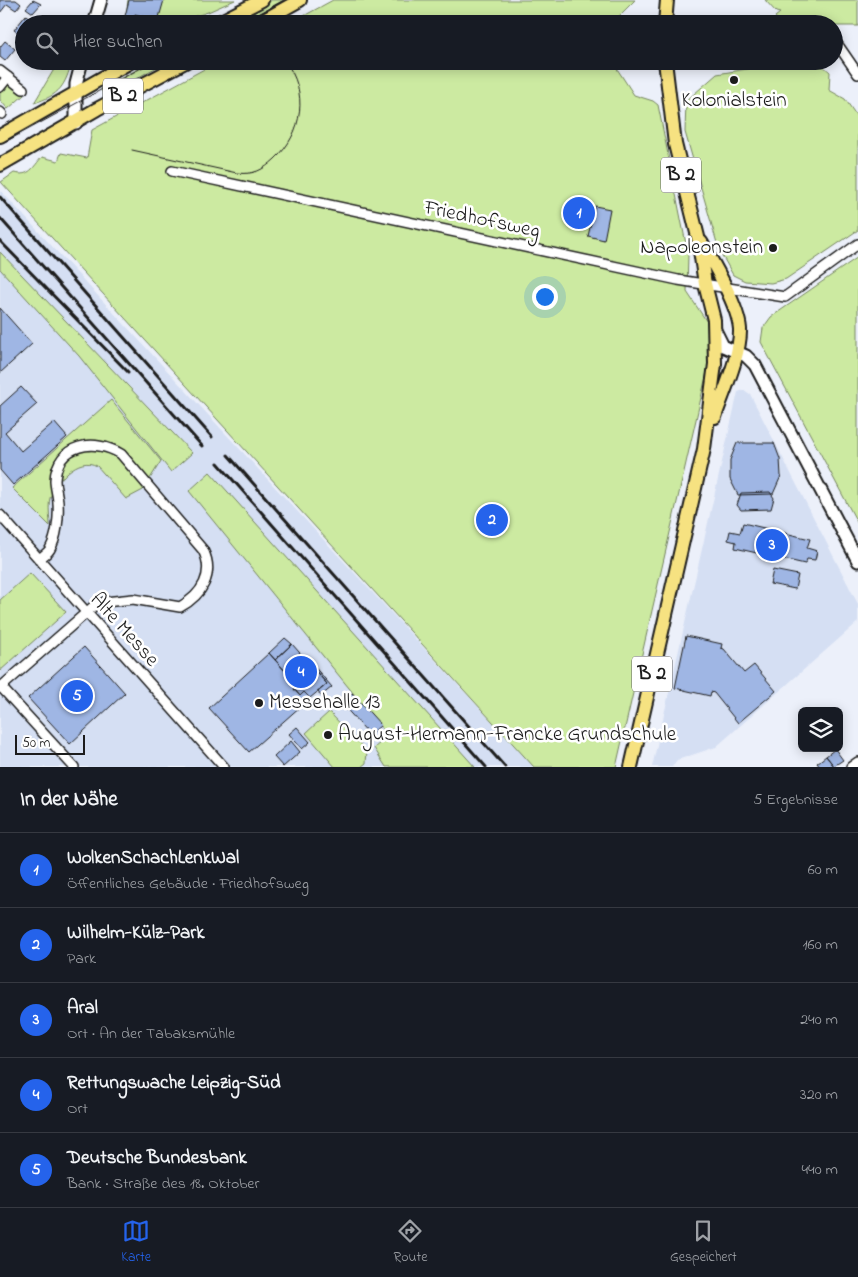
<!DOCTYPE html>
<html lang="de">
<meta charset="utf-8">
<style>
:root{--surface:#171b24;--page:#242831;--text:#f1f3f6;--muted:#9ea1a6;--line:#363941;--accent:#2563eb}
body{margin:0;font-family:"Indie Flower",sans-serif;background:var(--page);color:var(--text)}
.controls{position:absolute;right:15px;bottom:15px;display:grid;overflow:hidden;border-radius:8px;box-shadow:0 2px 12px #0003}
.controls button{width:45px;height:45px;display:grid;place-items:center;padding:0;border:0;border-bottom:1px solid var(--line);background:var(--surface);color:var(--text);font:25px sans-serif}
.scale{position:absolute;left:15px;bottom:12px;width:70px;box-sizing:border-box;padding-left:5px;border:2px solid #1c1c1c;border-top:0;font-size:14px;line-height:18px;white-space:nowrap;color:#1c1c1c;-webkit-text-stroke:4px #fff;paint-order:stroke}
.you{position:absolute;left:544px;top:296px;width:18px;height:18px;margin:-12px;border:4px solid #fff;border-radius:50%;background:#1a73e8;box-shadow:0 0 0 8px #1a73e833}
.badge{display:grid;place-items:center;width:32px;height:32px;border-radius:50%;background:var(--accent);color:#fff;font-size:16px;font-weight:700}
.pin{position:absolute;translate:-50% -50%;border:2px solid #fff;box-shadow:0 1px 5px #0006}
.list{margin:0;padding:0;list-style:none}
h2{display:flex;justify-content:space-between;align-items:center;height:65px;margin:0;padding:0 20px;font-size:21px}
h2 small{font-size:16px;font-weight:400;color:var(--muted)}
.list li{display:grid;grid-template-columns:32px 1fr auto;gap:15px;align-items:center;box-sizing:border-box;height:75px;padding:0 20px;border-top:1px solid var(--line)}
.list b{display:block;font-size:19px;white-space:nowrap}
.list p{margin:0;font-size:16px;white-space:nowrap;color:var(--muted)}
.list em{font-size:16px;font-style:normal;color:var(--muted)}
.icon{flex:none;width:28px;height:28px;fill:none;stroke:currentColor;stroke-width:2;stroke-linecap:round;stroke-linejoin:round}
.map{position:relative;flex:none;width:858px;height:767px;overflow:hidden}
.search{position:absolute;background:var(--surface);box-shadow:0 2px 12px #0003;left:15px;right:15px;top:15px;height:55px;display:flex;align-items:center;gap:12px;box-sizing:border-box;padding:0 18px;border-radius:28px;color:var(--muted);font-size:19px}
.sheet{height:440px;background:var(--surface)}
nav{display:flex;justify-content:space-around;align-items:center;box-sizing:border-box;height:70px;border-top:1px solid var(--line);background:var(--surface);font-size:14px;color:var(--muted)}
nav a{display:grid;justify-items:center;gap:2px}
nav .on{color:var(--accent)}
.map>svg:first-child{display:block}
.built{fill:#d5dff3}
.green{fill:#cceaa1;stroke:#74835e}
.building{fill:#9fb6e4;stroke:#1c1c1c}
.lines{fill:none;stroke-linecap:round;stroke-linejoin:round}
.minor-casing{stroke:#1c1c1c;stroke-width:12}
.secondary-casing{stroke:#1c1c1c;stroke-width:15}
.primary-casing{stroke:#1c1c1c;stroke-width:16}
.minor{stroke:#fff;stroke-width:9}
.secondary{stroke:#fff;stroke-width:11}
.primary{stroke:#f6e281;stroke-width:12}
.tram{stroke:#1c1c1c;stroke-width:1}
.rail{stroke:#1c1c1c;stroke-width:3}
.poi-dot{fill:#1c1c1c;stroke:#fff;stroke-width:2}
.labels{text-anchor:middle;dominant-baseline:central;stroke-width:5;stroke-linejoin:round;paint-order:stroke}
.shield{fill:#fff;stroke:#606060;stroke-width:1}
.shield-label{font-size:20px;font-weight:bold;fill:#1c1c1c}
.poi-label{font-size:21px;fill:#1c1c1c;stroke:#fff;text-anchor:start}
.street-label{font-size:21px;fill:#1c1c1c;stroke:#fff}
</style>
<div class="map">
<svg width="858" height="767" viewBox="0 0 858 767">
<rect width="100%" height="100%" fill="#ecf0fa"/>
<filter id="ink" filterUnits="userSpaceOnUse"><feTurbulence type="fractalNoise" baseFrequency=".02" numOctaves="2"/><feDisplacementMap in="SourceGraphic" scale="10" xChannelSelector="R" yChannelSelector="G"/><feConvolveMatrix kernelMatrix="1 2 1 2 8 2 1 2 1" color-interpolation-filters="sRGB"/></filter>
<g filter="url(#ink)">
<path class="built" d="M0,182V190L534,767H0Z
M744,390L750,394L858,604V622L716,747L677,760L672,767H652L738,392Z"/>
<path class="green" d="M128,0H235L208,12L171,24H125Z
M272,0H290L247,24H228Z
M333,0H635L611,24H289Z
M765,0H858V26H834V24H781L775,17L780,13L776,12Z
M59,61H72C65,86 60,95 34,103Z
M153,61H168L104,96L101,89Z
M219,61H612L634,95L653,101L658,105L688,254L687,292L707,322L709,363L616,767H534L1,182L14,173C30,177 33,167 42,157L58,161L61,153L87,158L92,130Z
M795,61C812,61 817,60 830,72L829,90L845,99L858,118V230L786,279L771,283L745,281L733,275L719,250L685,132L686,101L717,74Z
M0,76L24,95L8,109L0,100Z
M0,252L192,453L171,472L79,356L0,269Z
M858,257V524L761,342L763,328L771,317Z
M111,400L161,461L143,490L126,499L97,466C78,455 56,481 50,498C48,506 50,518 50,526L12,488Z
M210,472L475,767H386L374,748L388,736L189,491Z
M30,573L66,612L0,671V600Z
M329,712L367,751L366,763L361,767H335L306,733Z"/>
<path class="building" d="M0,0H16L21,4L16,10L7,4L0,13Z
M33,0L41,4L33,13L26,8Z
M129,0H164L158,21L135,14L132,24H123Z
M26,15L37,24H24V37L14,30Z
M5,41L15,49L5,61L0,57V47Z
M595,206L610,209L604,240L588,236Z
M0,308L32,344L0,373Z
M21,387L37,404L5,432L21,451L54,422L67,437L13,485L0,470V406Z
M737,443H774L780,459L781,476L773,494L738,495L730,479V460Z
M770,492L774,498L771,509L741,510L737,505L741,493Z
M743,523L810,539L807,548L817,551L815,560L807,559L805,564L735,548L736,542L728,540L730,531L740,533Z
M773,570L798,575L795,589L770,584Z
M686,636L722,644L721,648L724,649L744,673L754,665L776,691L738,723L714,693L711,692L710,696L675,688Z
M285,638L292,644L275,660L269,653Z
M292,644L327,684L310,698L304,692L300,696L294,689L298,685L275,660Z
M84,647L125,693L70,744L28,698Z
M269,653L298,685L294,689L300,696L304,692L310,698L249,752L209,708Z
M305,656L332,687L321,696L318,692L327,684L303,657Z
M352,693L381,725L370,735L341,703Z
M297,727L310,742L302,749L289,734Z
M291,741L300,752L283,767L274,757Z
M835,749L843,760L834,766L826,756Z
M826,756L834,766L833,767H820L817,763Z"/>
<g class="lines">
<defs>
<path id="minor" d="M834,45H838L858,74
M0,71L23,89
M0,87L8,77
M0,112L2,114
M172,171L678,280L785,297L858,244
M0,515L224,767
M1,687L74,767
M0,688L94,606L105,602L133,599L180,607C202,595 215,574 203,550L121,454C95,438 57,443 55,480C55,488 58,496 58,503C59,517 57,537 50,549C48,553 42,556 39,560
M851,767L858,762"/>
<path id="secondary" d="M94,24L101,0
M106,61L117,69
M76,123V84L82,61
M715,330L723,346L746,356L755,365L858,561"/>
<path id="primary" d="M215,24L262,0
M257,24L300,0
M665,24L667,0
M0,136L132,61
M0,165L97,109L187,61
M701,242C713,263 738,305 740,329C741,354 723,393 715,417
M631,767L704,449L715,364L714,320L705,284L698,237L675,144L665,61"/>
</defs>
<use href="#minor" class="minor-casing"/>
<use href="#secondary" class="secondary-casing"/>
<use href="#primary" class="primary-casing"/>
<use href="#minor" class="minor"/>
<use href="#secondary" class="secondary"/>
<use href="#primary" class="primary"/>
<path class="tram" d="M240,24L284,0
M7,141L154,61
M132,150L237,173C254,175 263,170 275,159C303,133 309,92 285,61"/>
<path class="rail" d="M0,197L212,437
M0,218L202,446
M0,241L128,372
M228,455L505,767
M218,463L486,767"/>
</g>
</g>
<g class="poi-dot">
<circle cx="734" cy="80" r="5"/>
<circle cx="773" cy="248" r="5"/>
<circle cx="259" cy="703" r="5"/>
<circle cx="328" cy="735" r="5"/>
</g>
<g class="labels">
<g class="shield">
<rect x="103" y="78.5" width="40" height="35" rx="4"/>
<rect x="661" y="157.5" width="40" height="35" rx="4"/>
<rect x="632" y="656.5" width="40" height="35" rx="4"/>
</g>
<g class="shield-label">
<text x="123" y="96">B 2</text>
<text x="681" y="175">B 2</text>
<text x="652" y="674">B 2</text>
</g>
<g class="poi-label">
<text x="734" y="101" text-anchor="middle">Kolonialstein</text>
<text x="763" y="248" text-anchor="end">Napoleonstein</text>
<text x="269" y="703">Messehalle 13</text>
<text x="338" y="735">August-Hermann-Francke Grundschule</text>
</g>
<g class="street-label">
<text transform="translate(482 220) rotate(12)">Friedhofsweg</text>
<text transform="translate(124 630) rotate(48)">Alte Messe</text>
</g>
</g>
</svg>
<div class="controls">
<button><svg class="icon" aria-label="layers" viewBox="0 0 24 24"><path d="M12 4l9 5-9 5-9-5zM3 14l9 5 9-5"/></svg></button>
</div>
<div class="scale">50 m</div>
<div class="you"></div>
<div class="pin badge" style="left:579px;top:213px">1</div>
<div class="pin badge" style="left:492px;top:520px">2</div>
<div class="pin badge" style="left:772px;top:545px">3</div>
<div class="pin badge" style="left:301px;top:672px">4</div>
<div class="pin badge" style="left:77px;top:696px">5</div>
<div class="search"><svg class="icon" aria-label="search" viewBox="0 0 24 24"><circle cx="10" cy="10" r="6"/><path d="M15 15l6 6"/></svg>Hier suchen</div>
</div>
<section class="sheet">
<h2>In der Nähe<small>5 Ergebnisse</small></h2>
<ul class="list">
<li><span class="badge">1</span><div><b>WolkenSchachLenkWal</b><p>Öffentliches Gebäude · Friedhofsweg</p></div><em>60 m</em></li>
<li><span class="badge">2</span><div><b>Wilhelm-Külz-Park</b><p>Park</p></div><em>160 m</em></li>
<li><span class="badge">3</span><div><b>Aral</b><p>Ort · An der Tabaksmühle</p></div><em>240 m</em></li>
<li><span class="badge">4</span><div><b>Rettungswache Leipzig-Süd</b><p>Ort</p></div><em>320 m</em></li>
<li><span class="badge">5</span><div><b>Deutsche Bundesbank</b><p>Bank · Straße des 18. Oktober</p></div><em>440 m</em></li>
</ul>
</section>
<nav>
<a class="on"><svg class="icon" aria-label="map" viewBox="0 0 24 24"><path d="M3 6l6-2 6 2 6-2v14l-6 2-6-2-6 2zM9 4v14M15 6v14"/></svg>Karte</a>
<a><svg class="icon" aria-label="directions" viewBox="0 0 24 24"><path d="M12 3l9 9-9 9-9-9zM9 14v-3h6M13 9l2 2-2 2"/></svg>Route</a>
<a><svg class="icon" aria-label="saved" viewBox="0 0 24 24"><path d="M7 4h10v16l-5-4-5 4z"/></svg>Gespeichert</a>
</nav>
